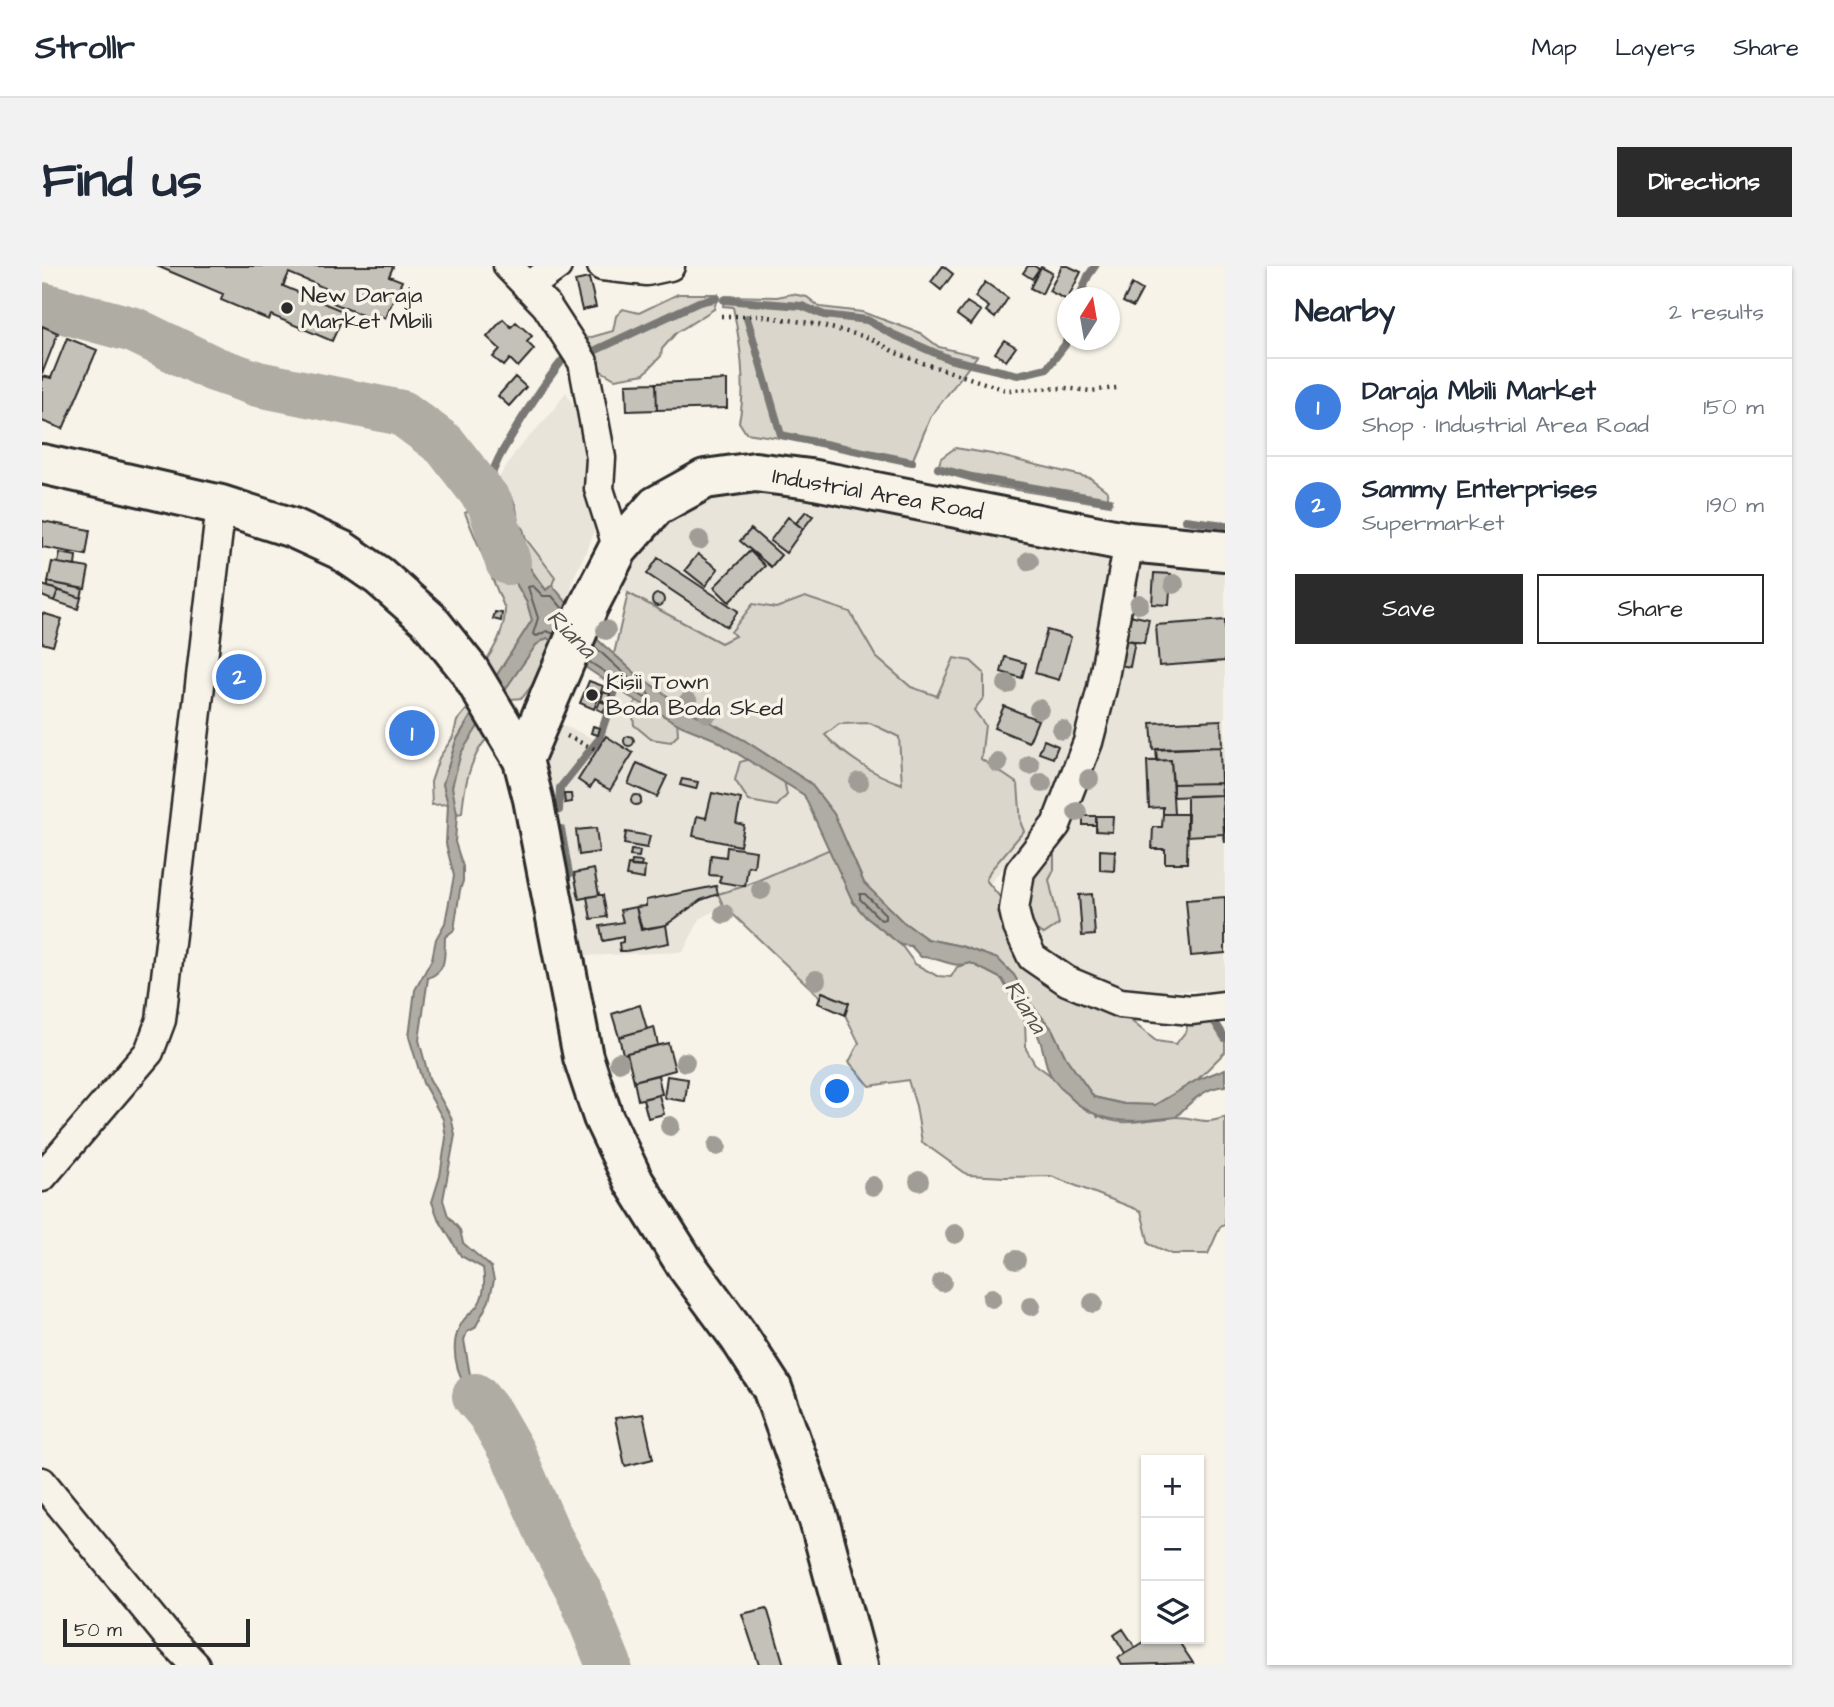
<!DOCTYPE html>
<meta charset="utf-8">
<style>
:root{--surface:#fff;--page:#f2f2f3;--text:#1f2937;--muted:#747a83;--line:#e0e1e3;--accent:#2b2b2b}
body{margin:0;font-family:"Architects Daughter",sans-serif;background:var(--page);color:var(--text)}
.controls{position:absolute;right:21px;bottom:21px;display:grid;overflow:hidden;border-radius:0px;box-shadow:0 2px 5px #0004}
.controls button{width:63px;height:63px;display:grid;place-items:center;padding:0;border:0;border-bottom:2px solid var(--line);background:var(--surface);color:var(--text);font:35px sans-serif}
.compass{position:absolute;left:1015px;top:21px;width:63px;height:63px;border-radius:50%;background:var(--surface);box-shadow:0 2px 5px #0004;rotate:11deg}
.scale{position:absolute;left:21px;bottom:18px;width:187px;box-sizing:border-box;padding-left:7px;border:4px solid #2b2b2b;border-top:0;font-size:19px;line-height:24px;white-space:nowrap;color:#2b2b2b;-webkit-text-stroke:5px #f7f3e8;paint-order:stroke}
.you{position:absolute;left:796px;top:826px;width:24px;height:24px;margin:-18px;border:5px solid #fff;border-radius:50%;background:#1a73e8;box-shadow:0 0 0 10px #1a73e833}
.badge{display:grid;place-items:center;width:46px;height:46px;border-radius:50%;background:var(--accent);color:#fff;font-size:23px;font-weight:700}
.pin{position:absolute;translate:-50% -50%;border:4px solid #fff;box-shadow:0 2px 7px #0006}
.list{margin:0;padding:0;list-style:none}
h2{display:flex;justify-content:space-between;align-items:center;height:91px;margin:0;padding:0 28px;font-size:30px}
h2 small{font-size:23px;font-weight:400;color:var(--muted)}
.list li{display:grid;grid-template-columns:46px 1fr auto;gap:21px;align-items:center;box-sizing:border-box;height:98px;padding:0 28px;border-top:2px solid var(--line)}
.list b{display:block;font-size:26px;white-space:nowrap}
.list p{margin:0;font-size:23px;white-space:nowrap;color:var(--muted)}
.list em{font-size:23px;font-style:normal;color:var(--muted)}
.actions{display:flex;gap:14px;padding:21px 28px}
.actions a{flex:1;padding:16px 0;border:2px solid var(--accent);border-radius:0px;text-align:center;font-size:24px;color:var(--accent)}
.actions .main{background:var(--accent);color:#fff}
.icon{flex:none;width:38px;height:38px;fill:none;stroke:currentColor;stroke-width:2;stroke-linecap:round;stroke-linejoin:round}
.map{position:relative;flex:none;width:1183px;height:1399px;overflow:hidden;border-radius:0px}
header{display:flex;align-items:center;gap:42px;box-sizing:border-box;height:98px;padding:0 35px;background:var(--surface);border-bottom:2px solid var(--line)}
header strong{font-size:33px}
nav{display:flex;gap:38px;margin-inline-start:auto;font-size:24px}
.intro{display:flex;align-items:center;justify-content:space-between;box-sizing:border-box;height:168px;padding:0 42px}
h1{margin:0;font-size:49px}
.button{padding:18px 32px;border-radius:0px;background:var(--accent);color:#fff;font-size:24px;font-weight:700}
main{display:flex;gap:42px;padding:0 42px}
aside{flex:1;background:var(--surface);border-radius:0px;box-shadow:0 2px 5px #0004}
.map>svg:first-child{display:block}
.built{fill:#e8e4da}
.green{fill:#dad6cc;stroke:#82807c;stroke-width:2;fill-rule:evenodd}
.water{fill:#afaca4;stroke:#7a7874;stroke-width:2}
.lines{fill:none;stroke-linecap:round;stroke-linejoin:round}
.shore{stroke:#605f5b;stroke-width:2}
.stream{stroke:#7a7874;stroke-width:8}
.river{stroke:#afaca4;stroke-width:46}
.building{fill:#c4c1b9;stroke:#2b2b2b;stroke-width:2}
.minor-casing{stroke:#2b2b2b;stroke-width:33}
.secondary-casing{stroke:#2b2b2b;stroke-width:44}
.trunk-casing{stroke:#2b2b2b;stroke-width:44}
.path{stroke:#2b2b2b;stroke-width:4.5;stroke-dasharray:2 5;stroke-linecap:butt}
.minor{stroke:#f7f3e8;stroke-width:28}
.secondary{stroke:#f7f3e8;stroke-width:38}
.trunk{stroke:#f7f3e8;stroke-width:38}
.tree{fill:#9f9d96}
.poi-dot{fill:#2b2b2b;stroke:#f7f3e8;stroke-width:2.5}
.labels{text-anchor:middle;dominant-baseline:central;stroke-width:7;stroke-linejoin:round;paint-order:stroke}
.poi-label{font-size:23px;fill:#2b2b2b;stroke:#f7f3e8;text-anchor:start}
.street-label{font-size:23px;fill:#2b2b2b;stroke:#f7f3e8}
.water-label{font-size:24px;font-style:italic;fill:#53524f;stroke:#f7f3e8}
</style>
<header>
<strong>Strollr</strong>
<nav><a>Map</a><a>Layers</a><a>Share</a></nav>
</header>
<div class="intro"><h1>Find us</h1><a class="button">Directions</a></div>
<main>
<div class="map">
<svg width="1183" height="1399" viewBox="0 0 1183 1399">
<rect width="100%" height="100%" fill="#f7f3e8"/>
<filter id="ink" filterUnits="userSpaceOnUse"><feTurbulence type="fractalNoise" baseFrequency=".0143" numOctaves="2"/><feDisplacementMap in="SourceGraphic" scale="14" xChannelSelector="R" yChannelSelector="G"/><feConvolveMatrix kernelMatrix="1 2 1 2 8 2 1 2 1" color-interpolation-filters="sRGB"/></filter>
<g filter="url(#ink)">
<path class="built" d="M524,126L539,153L555,256L548,277L530,315L527,339L510,319L513,311L484,273L481,263L474,256L476,247L470,229L455,215L474,185L512,144Z
M696,215L1071,284L1032,485L999,557L946,620L679,377L586,327L575,323L609,265Z
M1095,289L1183,298V725L1093,724L1047,716L1010,693L988,647Z
M576,424L640,460L672,473L762,529L788,583L703,620L677,628L681,639L658,653L641,686L540,690L497,508L519,459L558,475Z"/>
<path class="green" d="M636,28H676L672,43L634,67L620,83L619,90L602,108L573,113L554,102L543,79L546,72L571,65L574,50L581,43L597,47Z
M750,28L765,31L778,41L820,46L878,67L897,81L935,90L889,150L869,198L759,175L704,167L697,156C705,120 698,76 691,41L681,40L683,30L735,31Z
M913,182L950,188L1048,212L1065,225L1068,239L945,219L895,205L899,192Z
M455,215C467,227 477,237 475,256L481,263L484,273L513,311L510,319L504,324C479,293 463,258 446,221Z
M435,240L457,287L485,337L490,354L453,412L442,397C454,381 463,363 463,343L423,247Z
M586,327L679,377L693,370L689,366L711,338L734,342L763,331L808,346L834,391L869,421L895,430L912,392L929,395L942,407V431L932,444L943,459L939,493L976,518L979,558L982,565L948,605L944,614L958,631L985,698L1082,749L1114,775L1134,778L1144,765L1146,754L1171,753L1183,772V786L1155,814L1113,839L1082,838L1052,831L1024,792L1010,763L987,736L972,709L956,693L919,680L885,673L860,655L822,617L792,548L768,517L702,474L645,444L594,408L572,388ZM828,457L857,471L860,518C832,509 803,490 783,469L797,458Z
M505,371L510,375L491,418L480,432L469,433L462,425L494,379Z
M597,431L635,452L636,469L629,476L609,473L592,459L590,441Z
M425,443L430,448L414,475L401,518L406,538L390,539L389,516L397,492L411,471L415,455Z
M438,457L446,471C428,491 422,521 420,547L415,548C413,538 410,528 410,519C411,496 425,474 438,457Z
M716,491L740,504L745,529L735,540L707,535L693,514L698,496Z
M788,583L811,636L824,651L859,679L873,698L895,710L909,711L915,701L929,697L960,713L983,755L984,783L993,798L1008,809L1022,826L1028,827L1053,846L1056,852V849C1080,864 1109,851 1134,851C1155,851 1160,860 1183,851V959L1178,961L1166,988H1130L1107,978L1099,945L1009,910L963,911L926,909L880,876L874,840L866,814L828,820L807,796L817,777L803,749L807,737L781,726L778,731L681,639L676,628L703,620Z
M1007,587L1012,589V604L1007,614L1017,658L1002,668L990,662L969,634Z"/>
<path class="water" d="M453,235C466,266 482,297 504,324L510,319L557,375L594,408L645,444L702,474L768,517L792,548L822,617L860,655L885,673L919,680L956,693L972,709L987,736L1010,763L1024,792L1052,831L1082,838L1113,839L1155,814L1183,803V820C1163,821 1147,837 1134,851C1090,856 1055,862 1022,825C1018,820 1011,814 1008,808C999,789 1003,768 983,755L960,713L929,697C908,703 899,691 879,691L869,680L859,679L824,651L811,636L762,529L672,473L640,460L588,431L546,403L505,372L494,379L462,425L453,412L490,354L485,337L457,287L435,240Z
M430,448L438,457L419,487L410,521L415,548L413,576L421,601V615L418,624L412,664L403,671C402,690 406,704 386,712L377,774L387,812L409,851L413,869L401,934L406,950L418,964L421,977L449,1001L452,1014L447,1035L433,1062L425,1066L422,1074L430,1120L449,1144L467,1181C440,1155 394,1094 421,1055C425,1049 432,1045 436,1039C443,1028 443,1014 441,1002L419,990L396,952L390,936L398,910L404,872L401,853L381,817L367,771L373,724L390,693L394,673L403,657L412,610L404,578L406,538L401,518L414,475Z"/>
<g class="lines">
<path class="shore" d="M512,368L505,365L495,370L491,368L496,352L486,321L491,320L501,330H510L522,344
M546,395L603,432L607,430L606,426L589,414L552,380
M818,628H823L843,648V653L839,654L818,633Z"/>
<path class="stream" d="M1037,32L1046,10L1053,0
M682,34L760,40L782,49L825,54L850,68L907,93L976,109L1005,102L1023,79L1026,70
M705,52L739,169L870,196
M554,84L657,36L674,32
M896,202L930,211L1067,235
M437,223C453,209 450,203 460,186C479,153 499,121 523,91
M1143,254L1183,259
M517,544L518,522L557,473L577,413
M519,563L527,608
M1177,752L1171,753L1183,772"/>
<path class="river" d="M0,39L92,64L172,103L216,118L360,147L403,179L448,237L466,296
M433,1130L448,1148L471,1188L507,1270L537,1325L567,1399"/>
</g>
<path class="building" d="M115,0H349L351,1L347,10L360,15L343,52L331,47L329,53L291,37L295,27L247,7L241,20L303,46L290,75L229,49L227,54L179,34L181,28Z
M901,0L911,8L899,24L889,16Z
M986,0H992L997,3L990,13L981,7Z
M1020,0H1026L1039,6L1025,34L1007,25Z
M999,1L1010,7L1000,28L988,22Z
M547,12L554,41L540,44L533,15Z
M943,16L966,32L953,52L944,45L947,41L933,31Z
M1090,18L1100,24L1091,41L1081,36Z
M925,36L939,45L929,59L915,49Z
M461,53L469,61L474,56L490,70L485,76L492,83L476,101L468,93L462,100L451,91L458,83L445,71Z
M0,60L16,67L0,108Z
M25,72L55,84L21,163L0,155V110L9,112Z
M962,74L974,81L964,95L953,87Z
M473,111L484,121L467,140L456,130Z
M685,114V142L615,144L614,117Z
M614,117L615,144L585,145L584,118Z
M764,245L771,250L761,263L754,257Z
M746,251L761,263L744,287L728,275Z
M0,255L48,264L44,289L0,281Z
M709,263L739,289L729,301L698,275Z
M708,285L723,300L687,336L672,321Z
M18,287L34,290L33,300L16,297Z
M656,288L676,303L663,320L643,304Z
M616,292L696,345L685,361L605,308Z
M10,296L47,302L43,323L6,316Z
M1112,307L1129,308L1127,339L1110,338Z
M6,316L41,323L39,332L6,321Z
M0,319L16,324L12,335L0,330Z
M16,324L39,332L36,343L12,335Z
M610 334a6 6 0 1 1 12 0a6 6 0 1 1-12 0Z
M453,346L460,347L459,355L451,353Z
M0,347L20,353L11,380L0,377Z
M1087,349L1107,353L1102,377L1082,374Z
M1183,354V395L1117,400L1114,359Z
M1005,364L1029,371L1017,414L993,407Z
M1078,373L1093,375L1088,401L1073,398Z
M963,391L984,397L980,412L959,406Z
M547,415L561,420L552,443L538,437Z
M561,426L568,428L565,436L559,434Z
M558,435L565,438L561,446L555,443Z
M962,440L996,454L987,476L952,462Z
M1179,454L1180,480L1178,481L1111,484L1109,457Z
M551,460L558,462L556,469L549,467Z
M582 475a5 5 0 1 1 10 0a5 5 0 1 1-10 0Z
M564,470L591,487L568,524L552,515L548,522L536,514Z
M1002,474L1016,480L1011,492L997,487Z
M1178,481L1179,517L1131,518L1129,494L1115,495L1114,483Z
M1129,494L1132,548H1121V541L1107,542L1105,495Z
M595,497L625,510L615,531L586,518Z
M1179,507H1183V529H1180Z
M640,513L656,516L654,523L638,519Z
M1179,517L1180,529L1131,531V518Z
M670,527L699,533L694,557L702,559L698,580L651,570L655,550L664,552Z
M522,528H529L530,536L523,537Z
M1180,529H1183V577L1182,568Z
M1180,529L1182,568L1145,570V530Z
M589 534a5 5 0 1 1 10 0a5 5 0 1 1-10 0Z
M1121,548H1146L1145,597H1123V583H1110L1111,561H1120Z
M1041,550H1054V559H1041Z
M1054,550H1071L1070,566L1054,565Z
M554,562L557,586L537,589L534,564Z
M584,566L608,570L605,582L582,578Z
M685,581L714,585L712,601L706,600L703,620L677,616L679,610L667,609L669,589L684,591Z
M589,584L598,585L597,591L588,590Z
M1058,584L1073,585L1072,605L1058,604Z
M590,595L600,596L599,601L589,600Z
M586,599L603,601L602,613L584,610Z
M552,603L557,629L537,633L532,607Z
M674,620L676,628L659,634L624,659L600,663L594,641L604,640V634Z
M1050,628L1053,669L1040,670L1037,629Z
M557,629H561L565,651L549,653L545,631Z
M1183,631V687L1149,690L1144,634Z
M594,641L599,664L624,659L627,677L584,685H578L577,677L581,676V671L561,675L558,660L581,656L578,644Z
M780,726L807,737L803,749L776,737Z
M598,739L605,763L577,771L570,748Z
M612,761L616,779L581,788L577,771Z
M626,777L633,804L592,815L585,787Z
M616,809L620,828L596,834L592,815Z
M625,810L646,813L643,835L622,832Z
M617,829L622,848L606,852L601,833Z
M601,1148L611,1193L583,1200L573,1152Z
M725,1342L742,1399H717L700,1348Z
M1081,1363L1093,1381L1083,1387L1072,1369Z
M1107,1373H1135L1151,1397L1080,1399L1076,1392Z"/>
<g class="lines">
<defs>
<path id="minor" d="M466,0L504,39L541,96L559,192L557,223L576,283
M560,0L605,5L628,0
M486,21L515,0
M1087,276L1060,422L1046,476L1014,559L978,605L972,644L976,661L990,691L1025,715L1078,737L1149,744L1183,740
M0,911L107,786L119,754L179,239
M0,1216L129,1374L153,1399"/>
<path id="secondary" d="M481,494L546,341L576,283L614,240L663,213L713,206L768,213L1087,276L1183,285"/>
<path id="trunk" d="M0,198L179,239L251,262L299,284L337,310L387,354L427,404L481,494L491,533L541,791L561,851L592,916L644,999L697,1071L730,1122L777,1254L816,1399"/>
</defs>
<use href="#minor" class="minor-casing"/>
<use href="#secondary" class="secondary-casing"/>
<use href="#trunk" class="trunk-casing"/>
<path class="path" d="M679,50H719L768,57L801,65L828,72L854,87L881,97L964,124L1023,122L1048,125L1075,122
M525,470L552,483"/>
<use href="#minor" class="minor"/>
<use href="#secondary" class="secondary"/>
<use href="#trunk" class="trunk"/>
</g>
<g class="tree">
<circle cx="657" cy="274" r="10"/>
<circle cx="987" cy="295" r="10"/>
<circle cx="1132" cy="318" r="10"/>
<circle cx="1097" cy="338" r="10"/>
<circle cx="564" cy="364" r="10"/>
<circle cx="965" cy="418" r="10"/>
<circle cx="646" cy="436" r="10"/>
<circle cx="997" cy="443" r="10"/>
<circle cx="666" cy="447" r="10"/>
<circle cx="1020" cy="464" r="10"/>
<circle cx="956" cy="497" r="10"/>
<circle cx="988" cy="499" r="10"/>
<circle cx="1047" cy="513" r="10"/>
<circle cx="817" cy="516" r="10"/>
<circle cx="1000" cy="517" r="10"/>
<circle cx="1035" cy="546" r="10"/>
<circle cx="719" cy="624" r="10"/>
<circle cx="682" cy="648" r="10"/>
<circle cx="774" cy="714" r="10"/>
<circle cx="577" cy="796" r="10"/>
<circle cx="643" cy="796" r="10"/>
<circle cx="628" cy="860" r="10"/>
<circle cx="675" cy="880" r="10"/>
<circle cx="877" cy="915" r="10"/>
<circle cx="831" cy="920" r="10"/>
<circle cx="913" cy="968" r="10"/>
<circle cx="974" cy="994" r="10"/>
<circle cx="900" cy="1016" r="10"/>
<circle cx="950" cy="1032" r="10"/>
<circle cx="1051" cy="1037" r="10"/>
<circle cx="989" cy="1040" r="10"/>
</g>
</g>
<g class="poi-dot">
<circle cx="245" cy="42" r="7"/>
<circle cx="550" cy="429" r="7"/>
</g>
<g class="labels">
<g class="poi-label">
<text x="259" y="29">New Daraja<tspan x="259" dy="26">Market Mbili</tspan></text>
<text x="564" y="416">Kisii Town<tspan x="564" dy="26">Boda Boda Sked</tspan></text>
</g>
<g class="street-label">
<text transform="translate(836 228) rotate(10)">Industrial Area Road</text>
</g>
<g class="water-label">
<text transform="translate(529 368) rotate(45)">Riana</text>
<text transform="translate(983 741) rotate(58)">Riana</text>
</g>
</g>
</svg>
<div class="controls">
<button>+</button>
<button>−</button>
<button><svg class="icon" aria-label="layers" viewBox="0 0 24 24"><path d="M12 4l9 5-9 5-9-5zM3 14l9 5 9-5"/></svg></button>
</div>
<svg class="compass" viewBox="-18 -18 36 36"><path d="M0-13l5 13h-10z" fill="#e53935"/><path d="M0 13l5-13h-10z" fill="#747a83"/></svg>
<div class="scale">50 m</div>
<div class="you"></div>
<div class="pin badge" style="left:370px;top:467px;background:#3f7fe0">1</div>
<div class="pin badge" style="left:197px;top:411px;background:#3f7fe0">2</div>
</div>
<aside>
<h2>Nearby<small>2 results</small></h2>
<ul class="list">
<li><span class="badge" style="background:#3f7fe0">1</span><div><b>Daraja Mbili Market</b><p>Shop · Industrial Area Road</p></div><em>150 m</em></li>
<li><span class="badge" style="background:#3f7fe0">2</span><div><b>Sammy Enterprises</b><p>Supermarket</p></div><em>190 m</em></li>
</ul>
<div class="actions"><a class="main">Save</a><a>Share</a></div>
</aside>
</main>
